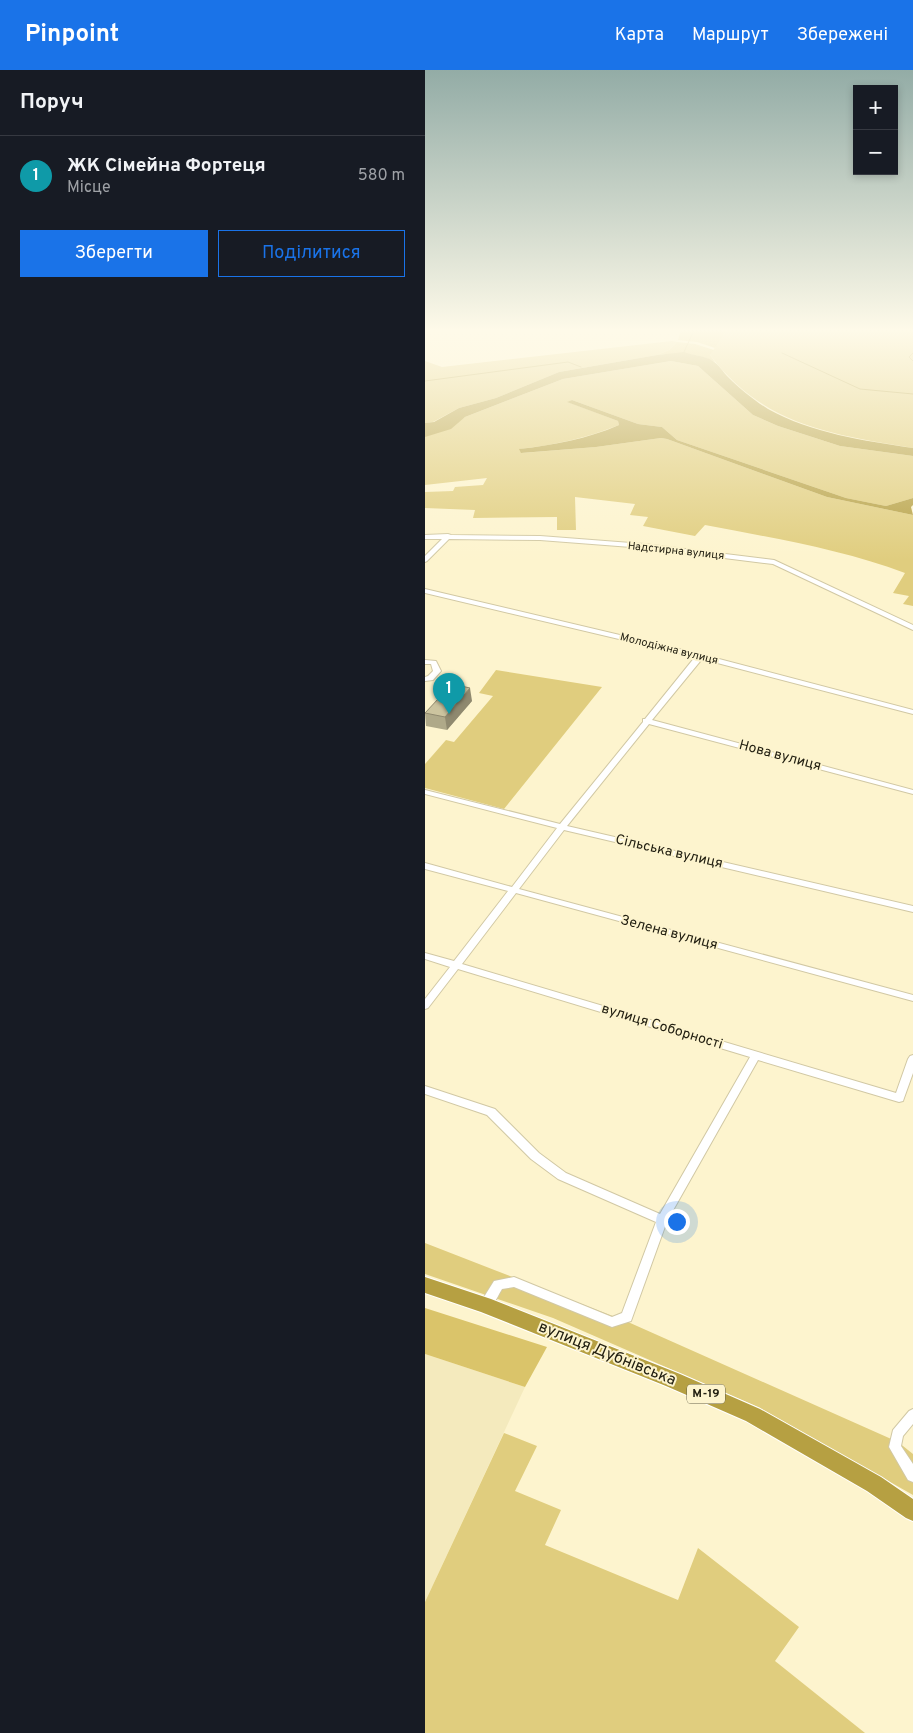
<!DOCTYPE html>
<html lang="uk">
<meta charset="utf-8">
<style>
:root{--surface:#171b24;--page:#242831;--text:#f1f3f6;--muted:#9ea1a6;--line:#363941;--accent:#1a73e8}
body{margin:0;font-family:Overpass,sans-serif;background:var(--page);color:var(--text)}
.controls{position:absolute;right:15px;top:15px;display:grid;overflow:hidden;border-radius:0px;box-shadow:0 2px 8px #0003}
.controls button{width:45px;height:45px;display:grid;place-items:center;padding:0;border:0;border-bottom:1px solid var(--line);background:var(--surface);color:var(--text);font:25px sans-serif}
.you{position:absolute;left:251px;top:1151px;width:18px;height:18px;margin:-12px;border:4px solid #fff;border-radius:50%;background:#1a73e8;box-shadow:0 0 0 8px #1a73e833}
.badge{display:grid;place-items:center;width:32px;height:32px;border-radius:50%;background:var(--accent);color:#fff;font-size:16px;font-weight:700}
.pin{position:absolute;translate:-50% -41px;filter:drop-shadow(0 1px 2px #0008)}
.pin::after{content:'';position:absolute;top:26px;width:18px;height:15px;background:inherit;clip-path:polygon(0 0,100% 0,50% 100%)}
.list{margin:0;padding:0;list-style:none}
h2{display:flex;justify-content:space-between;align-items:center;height:65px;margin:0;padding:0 20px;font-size:21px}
h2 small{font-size:16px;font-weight:400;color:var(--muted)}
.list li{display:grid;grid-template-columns:32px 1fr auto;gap:15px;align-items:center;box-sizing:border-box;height:80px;padding:0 20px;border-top:1px solid var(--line)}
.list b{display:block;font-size:19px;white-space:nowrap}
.list p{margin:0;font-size:16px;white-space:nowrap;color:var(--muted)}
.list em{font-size:16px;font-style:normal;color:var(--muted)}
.actions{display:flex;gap:10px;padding:15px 20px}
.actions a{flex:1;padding:11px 0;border:1px solid var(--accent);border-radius:0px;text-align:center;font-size:18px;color:var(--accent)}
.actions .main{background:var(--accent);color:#fff}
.map{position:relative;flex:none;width:488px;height:1663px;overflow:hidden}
header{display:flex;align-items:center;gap:30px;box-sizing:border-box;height:70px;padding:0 25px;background:var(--accent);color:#fff}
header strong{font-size:24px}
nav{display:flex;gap:28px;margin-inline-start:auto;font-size:18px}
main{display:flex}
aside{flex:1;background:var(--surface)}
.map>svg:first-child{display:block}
.built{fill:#f4eabd}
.green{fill:#e0cd7e}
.forest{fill:#dac46a}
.water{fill:#b59f43}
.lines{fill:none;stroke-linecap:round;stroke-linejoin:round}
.stream{stroke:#b59f43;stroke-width:1}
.minor-casing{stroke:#d1c8a4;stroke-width:2}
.highway-casing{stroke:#fff;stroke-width:2}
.minor{fill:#fff;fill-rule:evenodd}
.highway{fill:#b6a042;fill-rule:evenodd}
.wall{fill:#afa989}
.shaded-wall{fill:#8f896f}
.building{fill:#ccc49f;stroke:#8f896f}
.labels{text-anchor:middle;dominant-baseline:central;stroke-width:4;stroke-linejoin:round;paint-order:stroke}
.far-street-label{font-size:11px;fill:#232012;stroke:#fdf4ce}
.shield{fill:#fdf4ce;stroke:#64604a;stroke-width:1}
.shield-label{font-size:12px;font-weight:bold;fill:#232012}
.street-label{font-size:14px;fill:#232012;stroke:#fdf4ce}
.near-street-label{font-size:16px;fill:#232012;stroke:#fdf4ce}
</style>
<header>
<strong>Pinpoint</strong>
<nav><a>Карта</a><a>Маршрут</a><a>Збережені</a></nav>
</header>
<main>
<aside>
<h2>Поруч<small></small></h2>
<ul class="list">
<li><span class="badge" style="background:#0f9aa8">1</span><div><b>ЖК Сімейна Фортеця</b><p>Місце</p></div><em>580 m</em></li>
</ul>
<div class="actions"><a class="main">Зберегти</a><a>Поділитися</a></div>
</aside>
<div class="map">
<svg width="488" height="1663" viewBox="0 0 488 1663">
<rect width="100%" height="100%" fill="#fdf4ce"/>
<path class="built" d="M0,1284L100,1317L0,1532Z"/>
<path class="green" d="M320,258H488V378C406,364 339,356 285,285L301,261Z
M247,271L252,272L244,280L232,285L134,302L71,328L34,338L8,352L0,353V291L17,297Z
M246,291L273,296L328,345L353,356L415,376L488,386V428L461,436L421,428L252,370L237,357L213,354L147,330L143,332L193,351L194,355C162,368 129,375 95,379L97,383L171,377L236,368L242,369L402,427L488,445V536L478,534L484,526L468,523L480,503C416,479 347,468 280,455L270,466L218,456L223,447L205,445L210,434L150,427L151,460H132V447L48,448L50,440L0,438V422L28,421L30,417L58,415L62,408L0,415V359L31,353L40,347L138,309Z
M71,600L177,617L79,739L0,718V694L21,670L29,672L68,626L54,623Z
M0,1173L203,1252L473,1372L488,1384V1425L335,1338L128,1248L0,1204Z
M79,1363L112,1376L90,1421L136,1440L120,1475L253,1530L273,1478L374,1557L350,1591L440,1663H0V1532Z"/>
<path class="forest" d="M254,258H281L301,261L290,278L272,272L253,270L256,260Z
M252,272L270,274L289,280L285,285L290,292C271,282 253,283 232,285L244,280Z
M0,1238L122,1277L100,1317L0,1284Z"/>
<path class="water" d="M259,282C269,286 279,285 288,291C294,295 298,302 304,308C315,319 330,331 343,339C386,363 440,371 488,378V386L415,376L353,356L328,345L273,296L246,291L138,309L40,347L26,359L0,367V353L9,352L34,338L71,328L134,302L232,285Z
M147,330L213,354L237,357L252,370L421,428L461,436L488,428V435L486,437L488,445L402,427L242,369L236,368L171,377L96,383L94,379C129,375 162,369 194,355L193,351L142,332Z"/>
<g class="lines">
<path class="stream" d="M259,282L270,258
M357,283L435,319L488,324
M488,283L484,287L488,291
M0,311L143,292L156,297"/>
<defs>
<path id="minor" d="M23,464L26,465L115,466L219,474L349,490L488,555V560L348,494L219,478L115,470L24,469L2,491L0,492V486L17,469H0V465Z
M0,519L275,584L488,640V644L277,589L227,650L488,720V724L224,654L142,756L488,836V842L139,760L94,819L488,925V931L91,823L37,894L471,1023L483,989L485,986L488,985V1003L479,1028L478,1031L474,1032L333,990L242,1151L206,1251L187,1257L89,1217L77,1219C72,1227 67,1242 56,1239L54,1235L69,1211L89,1207L187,1247L197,1243L231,1152L133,1109L106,1089L62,1045L0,1024V1016L70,1039L114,1083L141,1103L235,1144L325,987L33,899L3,938L0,939V929L25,897L0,889V883L29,891L83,821L0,799V793L87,817L132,758L0,724V720L135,754L218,652V649H220L270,587L0,523Z
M0,590L11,591L16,601L8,610L0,611V607L3,606L8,601L6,594H0Z
M488,1339V1354L478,1366L476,1376L488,1394V1412L483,1410L464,1377L468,1360L484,1341Z"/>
<path id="highway" d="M0,1207L66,1229L255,1304L335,1339L456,1407L488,1429V1451L481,1448L442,1421L321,1351L241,1316L56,1242L0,1223Z"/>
</defs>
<use href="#minor" class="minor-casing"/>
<use href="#highway" class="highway-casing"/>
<use href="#minor" class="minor"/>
<use href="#highway" class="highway"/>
</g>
<path class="wall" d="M47,631L22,660L1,656L0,643Z"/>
<path class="shaded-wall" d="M45,618L47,631L22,660L20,647Z"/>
<path class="building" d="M27,614L45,618L20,647L0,643Z"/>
<linearGradient id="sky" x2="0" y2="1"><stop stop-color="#93aca6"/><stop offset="0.53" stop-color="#fefae9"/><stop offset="1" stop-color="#fefae9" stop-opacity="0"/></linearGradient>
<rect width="488" height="491" fill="url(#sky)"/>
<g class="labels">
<g class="far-street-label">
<text transform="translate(251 481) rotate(6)">Надстирна вулиця</text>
<text transform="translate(244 579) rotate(14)">Молодіжна вулиця</text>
</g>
<rect class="shield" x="262" y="1314.5" width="38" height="19" rx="4"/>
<g class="shield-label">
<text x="281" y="1324">М-19</text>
</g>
<g class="street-label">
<text transform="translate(355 686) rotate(15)">Нова вулиця</text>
<text transform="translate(244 782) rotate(13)">Сільська вулиця</text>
<text transform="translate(244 863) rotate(15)">Зелена вулиця</text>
<text transform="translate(237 957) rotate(17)">вулиця Соборності</text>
</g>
<g class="near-street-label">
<text transform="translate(182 1284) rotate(22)">вулиця Дубнівська</text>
</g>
</g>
</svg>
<div class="controls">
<button>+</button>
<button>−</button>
</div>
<div class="you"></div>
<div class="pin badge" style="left:24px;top:644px;background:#0f9aa8">1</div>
</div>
</main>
